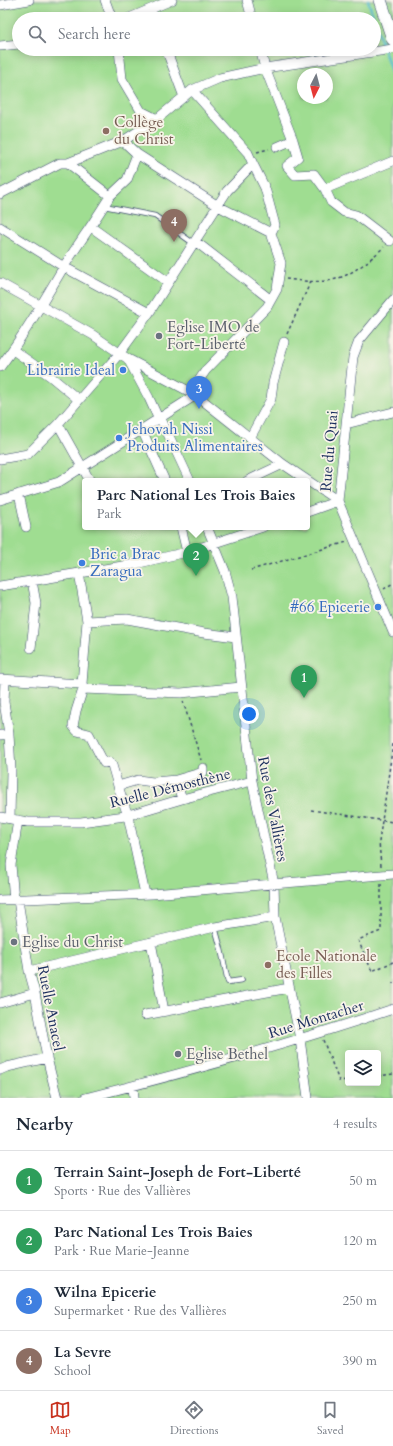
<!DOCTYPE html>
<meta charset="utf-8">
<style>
:root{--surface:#fff;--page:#f6f6f7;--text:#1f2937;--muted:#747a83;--line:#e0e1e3;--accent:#c8321e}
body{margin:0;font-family:Cardo,serif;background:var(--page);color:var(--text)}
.controls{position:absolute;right:12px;bottom:12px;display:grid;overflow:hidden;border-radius:4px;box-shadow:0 2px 10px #0003}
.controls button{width:36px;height:36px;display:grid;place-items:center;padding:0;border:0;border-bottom:1px solid var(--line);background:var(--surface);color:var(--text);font:20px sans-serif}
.compass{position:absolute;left:297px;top:68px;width:36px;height:36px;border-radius:50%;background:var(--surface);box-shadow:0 2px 10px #0003;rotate:186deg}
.you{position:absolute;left:249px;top:714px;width:14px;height:14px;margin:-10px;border:3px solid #fff;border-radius:50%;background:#1a73e8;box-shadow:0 0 0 6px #1a73e833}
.badge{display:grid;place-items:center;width:26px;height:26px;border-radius:50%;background:var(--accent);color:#fff;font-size:13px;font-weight:700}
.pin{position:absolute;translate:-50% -33px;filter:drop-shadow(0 1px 2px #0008)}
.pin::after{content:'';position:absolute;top:21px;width:14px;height:12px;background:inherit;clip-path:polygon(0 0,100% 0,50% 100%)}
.popup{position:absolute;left:82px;top:478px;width:228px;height:52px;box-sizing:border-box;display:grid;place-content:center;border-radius:4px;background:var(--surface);filter:drop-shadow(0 1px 3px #0005);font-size:13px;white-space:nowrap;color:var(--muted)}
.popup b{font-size:15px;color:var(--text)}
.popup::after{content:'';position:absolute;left:50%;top:100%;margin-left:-8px;border:8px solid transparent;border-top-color:var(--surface)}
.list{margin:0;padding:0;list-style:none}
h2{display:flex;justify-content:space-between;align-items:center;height:52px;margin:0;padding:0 16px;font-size:17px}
h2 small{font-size:13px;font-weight:400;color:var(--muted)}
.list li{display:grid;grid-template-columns:26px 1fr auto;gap:12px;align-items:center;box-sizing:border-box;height:60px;padding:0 16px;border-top:1px solid var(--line)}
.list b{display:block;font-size:15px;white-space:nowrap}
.list p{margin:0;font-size:13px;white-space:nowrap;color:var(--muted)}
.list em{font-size:13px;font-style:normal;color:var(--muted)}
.icon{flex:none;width:22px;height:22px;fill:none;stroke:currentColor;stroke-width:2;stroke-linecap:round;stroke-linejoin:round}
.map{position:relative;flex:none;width:393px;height:1098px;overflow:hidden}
.search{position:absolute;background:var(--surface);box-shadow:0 2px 10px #0003;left:12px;right:12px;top:12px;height:44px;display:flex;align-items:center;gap:10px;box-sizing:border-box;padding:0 14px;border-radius:22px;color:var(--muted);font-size:15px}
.sheet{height:292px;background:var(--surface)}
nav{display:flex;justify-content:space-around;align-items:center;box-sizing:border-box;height:56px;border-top:1px solid var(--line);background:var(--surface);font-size:11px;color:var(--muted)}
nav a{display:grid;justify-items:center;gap:2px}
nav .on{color:var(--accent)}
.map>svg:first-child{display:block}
.green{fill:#9fdd91;stroke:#5d8678;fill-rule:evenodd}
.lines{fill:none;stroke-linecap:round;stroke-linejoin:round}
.stream{stroke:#51b9cf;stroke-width:2.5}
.service-casing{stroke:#3a496c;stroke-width:6}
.minor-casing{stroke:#3a496c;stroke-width:10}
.secondary-casing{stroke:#3a496c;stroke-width:14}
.path{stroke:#3a496c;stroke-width:1.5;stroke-dasharray:3 3;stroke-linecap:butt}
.service{stroke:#fff;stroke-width:4.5}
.minor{stroke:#fff;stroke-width:9}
.secondary{stroke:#fff;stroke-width:13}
.education-dot{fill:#8d6e63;stroke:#f7f3e8;stroke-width:1.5}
.worship-dot{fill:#6b7280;stroke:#f7f3e8;stroke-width:1.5}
.shop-dot{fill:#3f7fe0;stroke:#f7f3e8;stroke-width:1.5}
.labels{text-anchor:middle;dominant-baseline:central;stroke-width:3.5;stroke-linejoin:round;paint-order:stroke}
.education-label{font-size:15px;fill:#785e54;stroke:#f7f3e8;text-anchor:start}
.worship-label{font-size:15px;fill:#5b616d;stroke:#f7f3e8;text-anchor:start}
.shop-label{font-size:15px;fill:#366cbe;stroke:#f7f3e8;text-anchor:end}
.street-label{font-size:15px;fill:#1b2f5e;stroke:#f7f3e8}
</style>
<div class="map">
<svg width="393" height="1098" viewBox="0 0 393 1098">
<rect width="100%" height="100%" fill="#f7f3e8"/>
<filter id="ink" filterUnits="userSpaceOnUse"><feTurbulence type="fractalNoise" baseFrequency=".025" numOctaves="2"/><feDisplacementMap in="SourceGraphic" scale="8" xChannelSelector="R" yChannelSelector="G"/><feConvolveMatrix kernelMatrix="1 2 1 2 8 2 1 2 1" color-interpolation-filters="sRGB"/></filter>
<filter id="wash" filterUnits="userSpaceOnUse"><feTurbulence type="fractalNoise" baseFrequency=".012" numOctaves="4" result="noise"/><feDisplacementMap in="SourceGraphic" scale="16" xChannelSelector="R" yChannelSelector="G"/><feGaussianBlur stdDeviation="0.9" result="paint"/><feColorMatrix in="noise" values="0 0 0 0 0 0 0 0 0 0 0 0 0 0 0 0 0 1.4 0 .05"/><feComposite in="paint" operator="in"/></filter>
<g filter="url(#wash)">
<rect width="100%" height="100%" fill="#ecdfbd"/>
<path class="green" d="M0,0H393V1098H0ZM19,19H374V49H19ZM303,74H327V98H303ZM85,481H307V527H85ZM348,1053H378V1083H348Z"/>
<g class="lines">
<path class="stream" d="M368,0L374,19
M374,19L393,78"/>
</g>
</g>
<g filter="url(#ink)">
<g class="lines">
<defs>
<path id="service" d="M104,206L155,216L193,243
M215,927L221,949L228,982L242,980"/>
<path id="minor" d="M105,0L112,19
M247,0L252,19
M0,5L29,0
M151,9L155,19
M127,19L172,0
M0,46L19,44
M119,49L122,79L141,111L157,119
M166,49L184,97
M260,49L265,68L293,140L277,147
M293,140L298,157L287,166L295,175L314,174L325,189
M123,141L137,154L218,206L271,233L281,263L277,289L267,307L206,370L191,392
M253,164L265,188L275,225L271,233
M0,194L60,163H68L123,141L157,119L192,90L220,78L265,68L393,49
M110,196L127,180L137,154
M0,227L64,267L149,313
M91,227L168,282
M195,241L271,300
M390,241L356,215L344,212L331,202L325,189L393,161
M0,283L93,335L128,359L196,395L283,464L338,501
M393,300L359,341L353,357L338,501L393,632
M13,350L50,376L79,400
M128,359L149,398L159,420
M0,367C24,335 43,302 63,268C78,244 95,221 110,196L68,163
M161,419L190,481
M58,424L90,481
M346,424L393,412
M142,430L165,481
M250,438L271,399L273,383L284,342
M0,459L28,454L58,424L119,354L149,313L227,191L253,164L248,153L192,90
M247,481L283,464
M19,494L26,527
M0,500L59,482L196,395
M307,512L338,501
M181,527L187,552
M207,527L225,571L232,597L252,781L274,884L275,917L300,1039L308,1098
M79,573L87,621L82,684
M0,586L135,564L187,552L263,527
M87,621L127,619L204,633L236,637
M31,648L36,603L32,581
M0,679L82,684L83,689L181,693L241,687
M83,689L76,711L73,726L77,731L89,734L104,763L109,762L112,765L118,786L128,816L145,894
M9,734L11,770L10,819
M0,735L9,734L4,702L5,680
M176,780L182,799
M118,786L138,780L153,782L176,780L200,773L203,772V768
M0,817L28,822H81L125,816L182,799L252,781
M0,900L152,894L393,874
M14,900L11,865L18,820
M18,900L29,971L35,993L47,1058L57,1098
M151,942L164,1011
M29,971L215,927L275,917
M0,1003L35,993
M145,1015L289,988
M0,1070L7,1067L47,1058
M133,1086L134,1098
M85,1098C189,1072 292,1043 393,1009"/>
<path id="secondary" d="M380,0L393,39"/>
</defs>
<use href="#service" class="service-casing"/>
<use href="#minor" class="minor-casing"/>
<use href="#secondary" class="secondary-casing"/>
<path class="path" d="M257,152L269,149
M286,279C303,281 323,284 339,278C356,272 371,259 384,247
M287,334L311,281
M251,570L347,542
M384,589L393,583
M183,701L201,760
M311,810L393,822
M381,866L379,842L393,744
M381,884V931L358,940L372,971L393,962
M393,983V984
M323,1040L339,1081L348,1080
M378,1076L393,1074"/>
<use href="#service" class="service"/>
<use href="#minor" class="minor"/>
<use href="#secondary" class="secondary"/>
</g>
</g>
<g class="education-dot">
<circle cx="106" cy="131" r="4"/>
<circle cx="268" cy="965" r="4"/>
</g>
<g class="worship-dot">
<circle cx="159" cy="336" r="4"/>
<circle cx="14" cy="942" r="4"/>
<circle cx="178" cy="1054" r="4"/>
</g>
<g class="shop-dot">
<circle cx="123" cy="370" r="4"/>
<circle cx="119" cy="438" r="4"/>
<circle cx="82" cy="563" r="4"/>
<circle cx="378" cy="607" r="4"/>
</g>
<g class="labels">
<g class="education-label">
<text x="114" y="122">Collège<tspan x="114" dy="17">du Christ</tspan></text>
<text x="276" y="956">Ecole Nationale<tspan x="276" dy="17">des Filles</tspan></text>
</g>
<g class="worship-label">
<text x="167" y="327">Eglise IMO de<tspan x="167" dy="17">Fort-Liberté</tspan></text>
<text x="22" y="942">Eglise du Christ</text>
<text x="186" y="1054">Eglise Bethel</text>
</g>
<g class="shop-label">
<text x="115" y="370">Librairie Ideal</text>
<text x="127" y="429" text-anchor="start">Jehovah Nissi<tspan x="127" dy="17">Produits Alimentaires</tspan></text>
<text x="90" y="554" text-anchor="start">Bric a Brac<tspan x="90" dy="17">Zaragua</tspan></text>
<text x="370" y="607">#66 Epicerie</text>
</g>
<g class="street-label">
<text transform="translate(329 451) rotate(-85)">Rue du Quai</text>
<text transform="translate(170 788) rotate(-14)">Ruelle Démosthène</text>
<text transform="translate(273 809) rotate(79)">Rue des Vallières</text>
<text transform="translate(51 1008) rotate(79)">Ruelle Anacel</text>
<text transform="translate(316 1019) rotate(-17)">Rue Montacher</text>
</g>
</g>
</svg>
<div class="controls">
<button><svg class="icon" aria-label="layers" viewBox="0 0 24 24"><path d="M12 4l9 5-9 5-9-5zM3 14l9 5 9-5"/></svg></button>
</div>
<svg class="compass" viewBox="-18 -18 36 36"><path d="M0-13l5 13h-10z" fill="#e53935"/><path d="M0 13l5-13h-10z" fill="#747a83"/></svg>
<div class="you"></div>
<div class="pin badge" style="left:304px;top:698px;background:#2e9e5b">1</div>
<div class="pin badge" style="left:196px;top:576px;background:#2e9e5b">2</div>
<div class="popup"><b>Parc National Les Trois Baies</b>Park</div>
<div class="pin badge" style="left:199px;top:409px;background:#3f7fe0">3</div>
<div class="pin badge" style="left:174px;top:242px;background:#8d6e63">4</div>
<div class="search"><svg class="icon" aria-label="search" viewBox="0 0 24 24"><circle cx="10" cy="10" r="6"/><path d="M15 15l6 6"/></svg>Search here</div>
</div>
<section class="sheet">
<h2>Nearby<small>4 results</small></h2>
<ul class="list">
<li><span class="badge" style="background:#2e9e5b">1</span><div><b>Terrain Saint-Joseph de Fort-Liberté</b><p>Sports · Rue des Vallières</p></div><em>50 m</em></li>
<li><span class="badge" style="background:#2e9e5b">2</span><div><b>Parc National Les Trois Baies</b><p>Park · Rue Marie-Jeanne</p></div><em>120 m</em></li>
<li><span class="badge" style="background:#3f7fe0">3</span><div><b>Wilna Epicerie</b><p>Supermarket · Rue des Vallières</p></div><em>250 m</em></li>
<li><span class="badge" style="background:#8d6e63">4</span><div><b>La Sevre</b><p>School</p></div><em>390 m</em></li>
</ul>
</section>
<nav>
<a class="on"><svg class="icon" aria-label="map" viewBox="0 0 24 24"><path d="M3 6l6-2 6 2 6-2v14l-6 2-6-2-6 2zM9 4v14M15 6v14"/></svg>Map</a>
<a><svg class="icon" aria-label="directions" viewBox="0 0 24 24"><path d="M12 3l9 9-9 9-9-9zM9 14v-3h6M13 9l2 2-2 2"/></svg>Directions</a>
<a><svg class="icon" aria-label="saved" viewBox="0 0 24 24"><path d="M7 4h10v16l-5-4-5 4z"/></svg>Saved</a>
</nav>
